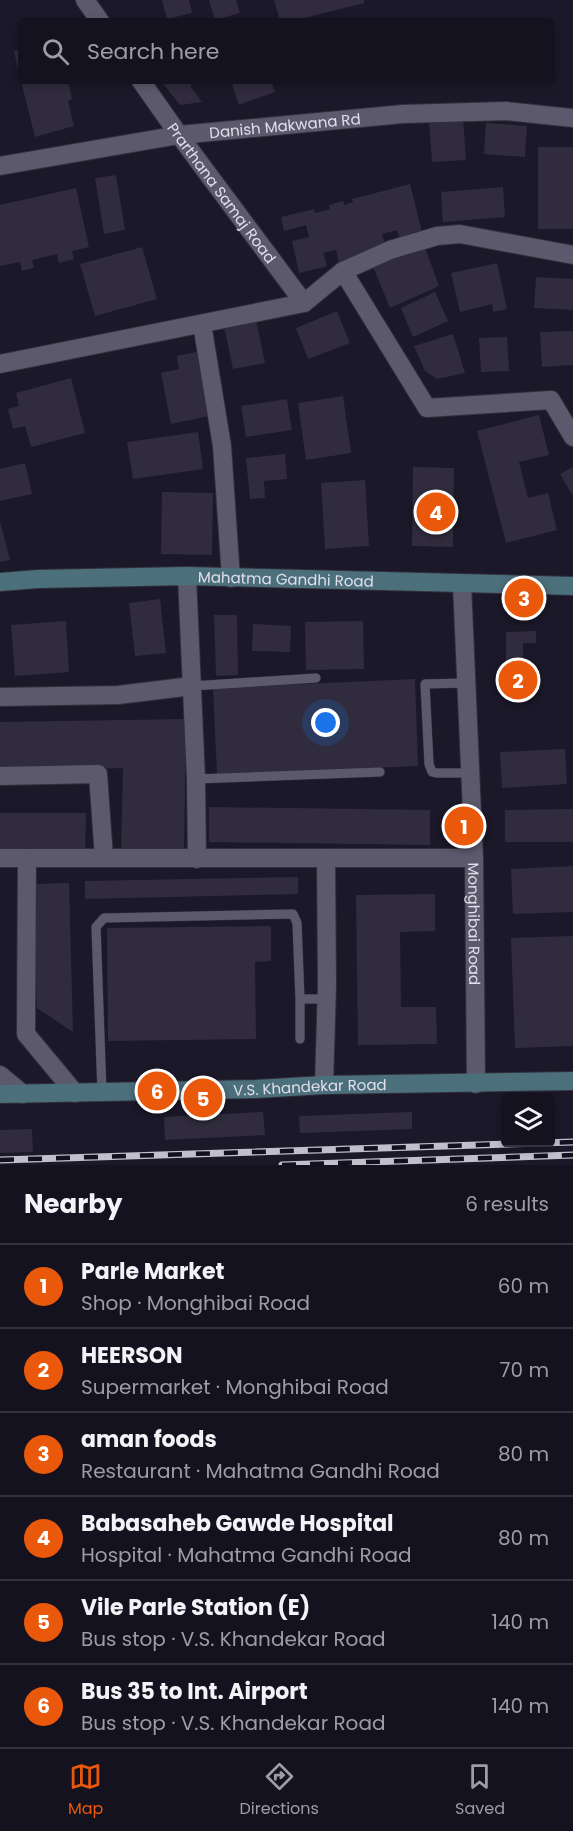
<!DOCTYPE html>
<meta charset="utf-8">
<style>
:root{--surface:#14121f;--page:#1d1b28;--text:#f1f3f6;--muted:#9d9ea4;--line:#33323d;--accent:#ea580c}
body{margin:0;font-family:Poppins,sans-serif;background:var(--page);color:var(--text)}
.controls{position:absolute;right:18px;bottom:18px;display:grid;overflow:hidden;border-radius:6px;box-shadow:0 3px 9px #0003}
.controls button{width:54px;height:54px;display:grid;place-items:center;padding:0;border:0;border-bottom:2px solid var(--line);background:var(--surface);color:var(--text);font:30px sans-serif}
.you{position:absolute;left:326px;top:723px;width:21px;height:21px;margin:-15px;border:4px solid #fff;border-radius:50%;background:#1a73e8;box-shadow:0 0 0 9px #1a73e833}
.badge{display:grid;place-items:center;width:39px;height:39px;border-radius:50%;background:var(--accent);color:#fff;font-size:20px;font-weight:700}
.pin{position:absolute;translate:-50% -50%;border:3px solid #fff;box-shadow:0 2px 6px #0006}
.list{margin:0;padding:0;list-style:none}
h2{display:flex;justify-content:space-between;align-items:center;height:78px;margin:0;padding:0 24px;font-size:26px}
h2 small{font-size:20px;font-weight:400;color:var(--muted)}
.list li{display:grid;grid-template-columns:39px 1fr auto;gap:18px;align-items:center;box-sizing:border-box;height:84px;padding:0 24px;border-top:2px solid var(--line)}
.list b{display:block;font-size:22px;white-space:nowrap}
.list p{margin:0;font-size:20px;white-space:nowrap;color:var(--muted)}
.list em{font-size:20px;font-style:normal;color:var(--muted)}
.icon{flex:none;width:33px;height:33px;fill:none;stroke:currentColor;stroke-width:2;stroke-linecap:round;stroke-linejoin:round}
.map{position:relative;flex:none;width:573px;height:1165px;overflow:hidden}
.search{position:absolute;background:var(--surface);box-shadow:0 3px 9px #0003;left:18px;right:18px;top:18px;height:66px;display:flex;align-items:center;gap:15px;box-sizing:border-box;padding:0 21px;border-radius:6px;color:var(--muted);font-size:22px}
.sheet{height:582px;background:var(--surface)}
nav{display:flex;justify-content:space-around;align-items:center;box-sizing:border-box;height:84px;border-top:2px solid var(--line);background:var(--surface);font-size:16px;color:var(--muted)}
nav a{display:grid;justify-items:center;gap:3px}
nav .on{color:var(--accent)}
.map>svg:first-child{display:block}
.building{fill:#302c3e}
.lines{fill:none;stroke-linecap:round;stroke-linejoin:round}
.lane-casing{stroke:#32303c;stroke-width:10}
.street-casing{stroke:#32303c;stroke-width:20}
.secondary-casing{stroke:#32303c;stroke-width:20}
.lane{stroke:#5c596d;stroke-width:9}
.street{stroke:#5c596d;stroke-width:18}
.secondary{stroke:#4c6f7c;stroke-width:18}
.rail-casing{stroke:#c1bfcc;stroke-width:7}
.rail{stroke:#120f1f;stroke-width:4.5;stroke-dasharray:14;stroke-linecap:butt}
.labels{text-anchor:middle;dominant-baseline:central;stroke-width:4.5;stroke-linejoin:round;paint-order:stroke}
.street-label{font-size:15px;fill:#e0deea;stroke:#120f1f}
</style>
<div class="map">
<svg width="573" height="1165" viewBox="0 0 573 1165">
<rect width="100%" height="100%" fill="#1b1829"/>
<path class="building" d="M162,0H189L192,13L167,19Z
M209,0H236L240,13L215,20Z
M274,0H364V3L292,21H280Z
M21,50V78H20L14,51Z
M21,81H68L72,99L68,101L74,126L35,137Z
M161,81H196L190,86L202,102L180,105Z
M231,81H271L275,92L239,105Z
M463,119L466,160L432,162L429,122Z
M486,123L527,126L525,157L484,154Z
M538,147H573V229H538Z
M116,175L125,230L104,234L95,178Z
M410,184L422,232L400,241L397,230L382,234L386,248L339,263L336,250L323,253L327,266L299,273L292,241L309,237L306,225L284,231L281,217L314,209L315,213L330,209L329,205L343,201L344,205L353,202L352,199Z
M503,187L505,217L443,222L441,192Z
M76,188L89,247L72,251L74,259L59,263L57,254L32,260L34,268L22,271L20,262L0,266V205Z
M423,242L439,286L390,308L372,264Z
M142,247L157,299L95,316L80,264Z
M497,263L507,309L493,312L492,304L460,312L451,273Z
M536,277L573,279V310L534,308Z
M435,292L448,321L413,337L401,308Z
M337,311L350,343L308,359L296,328Z
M256,320L265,363L233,369L224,326Z
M573,331V365L542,367L540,332Z
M453,334L465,373L437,379L425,371L414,346Z
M507,337L509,371L481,372L479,338Z
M201,351L214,415L171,424L161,373L179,369L177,356Z
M71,378L85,433L31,447L25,426L13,429L8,409L19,406L16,393Z
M343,396L351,453L306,460L298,403Z
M287,399L292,430L246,437L241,406Z
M539,415L549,455L519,462L528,498L548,493L557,530L506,543L477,431Z
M198,432L203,469L133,479L127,442Z
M285,454L287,479L264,481L265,498L250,499L246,458Z
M25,463L32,494L0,501V469Z
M413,467L454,468L453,547L412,546Z
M573,467V496L560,474Z
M365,480L369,546L325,549L321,483Z
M162,492L213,493L212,555L161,554Z
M0,521L10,560L0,562Z
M160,599L166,653L135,656L129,603Z
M214,615H237L238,675L216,676Z
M66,621L69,672L15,676L11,625Z
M363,621L364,669L306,670L305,622Z
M253,624L291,626L290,652L252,651Z
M536,631V643H523V663L506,664V632Z
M415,679L418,766L217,775L213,688Z
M186,719L184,853L121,852L123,768L0,772V722Z
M565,749L567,784L502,788L500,752Z
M209,807L430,810V845L209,842Z
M573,809V842H505V810Z
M0,813H86L85,857L0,856Z
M573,866V912L513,914L511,869Z
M298,877V894L85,899V881Z
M69,883L73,1032L37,1008L33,884Z
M435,894V931L400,932L401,1007H436L437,1044L358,1045L356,895Z
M271,926V961L255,962L256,1039L108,1041L107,928Z
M573,936V1046L515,1048L511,938Z
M263,1112L265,1135L165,1140L164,1117Z
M412,1112V1129L300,1133L299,1116Z
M32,1129L33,1152L0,1153V1130Z"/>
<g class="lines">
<defs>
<path id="lane" d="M466,683L425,684L429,764L432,772L436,773H470
M192,686L316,678
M196,779L380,772
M300,1039V999H326
M102,1092L96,927L104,918L293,914L297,923L300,999"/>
<g id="street">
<path d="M85,0L100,21"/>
<path id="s1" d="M141,81L179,135L304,303"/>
<path id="s2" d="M0,166L179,135L403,114L506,111L573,118"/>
<path d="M343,271L390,250L437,236L460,234L573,255"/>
<path d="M202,324L222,446L231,578"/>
<path d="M0,364L304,303L343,271L427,408L551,400L573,437"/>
<path d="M187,576L196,779L197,859"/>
<path id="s3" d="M462,584L474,858L476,1084"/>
<path d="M0,697L118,695L192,686"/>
<path d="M0,776L98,774L104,858"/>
<path d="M0,858H474"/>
<path d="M27,858L26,1034L75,1093"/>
<path d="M0,1075L23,1094"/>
<path d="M324,1085L327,986L326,858"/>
</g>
<g id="secondary">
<path id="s4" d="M0,582L38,579L187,576L573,586"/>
<path id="s5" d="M0,1094L256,1089L324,1085L573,1081"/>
</g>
</defs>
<use href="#lane" class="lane-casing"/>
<use href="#street" class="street-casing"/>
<use href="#secondary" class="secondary-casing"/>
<use href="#lane" class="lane"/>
<use href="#street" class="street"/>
<use href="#secondary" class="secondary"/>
<defs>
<path id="rail" d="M0,1160L573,1142
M282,1165L573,1155"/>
</defs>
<use href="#rail" class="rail-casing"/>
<use href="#rail" class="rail"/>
</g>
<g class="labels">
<g class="street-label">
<text stroke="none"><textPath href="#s2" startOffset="288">Danish Makwana Rd</textPath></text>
<text stroke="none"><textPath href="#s1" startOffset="138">Prarthana Samaj Road</textPath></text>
<text stroke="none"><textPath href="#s4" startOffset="286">Mahatma Gandhi Road</textPath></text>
<text stroke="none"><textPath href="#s3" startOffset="340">Monghibai Road</textPath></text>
<text stroke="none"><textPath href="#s5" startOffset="310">V.S. Khandekar Road</textPath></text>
</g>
</g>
</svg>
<div class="controls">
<button><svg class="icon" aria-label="layers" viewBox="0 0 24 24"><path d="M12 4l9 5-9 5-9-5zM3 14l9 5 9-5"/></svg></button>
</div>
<div class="you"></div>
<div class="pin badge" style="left:464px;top:826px">1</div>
<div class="pin badge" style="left:518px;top:680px">2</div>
<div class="pin badge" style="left:524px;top:598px">3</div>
<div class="pin badge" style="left:436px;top:512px">4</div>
<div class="pin badge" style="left:203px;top:1098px">5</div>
<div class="pin badge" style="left:157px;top:1091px">6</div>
<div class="search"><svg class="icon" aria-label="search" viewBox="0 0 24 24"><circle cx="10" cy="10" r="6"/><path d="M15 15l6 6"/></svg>Search here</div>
</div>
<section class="sheet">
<h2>Nearby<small>6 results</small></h2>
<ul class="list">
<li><span class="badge">1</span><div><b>Parle Market</b><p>Shop · Monghibai Road</p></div><em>60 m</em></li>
<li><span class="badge">2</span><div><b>HEERSON</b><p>Supermarket · Monghibai Road</p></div><em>70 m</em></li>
<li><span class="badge">3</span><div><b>aman foods</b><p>Restaurant · Mahatma Gandhi Road</p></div><em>80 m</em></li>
<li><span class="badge">4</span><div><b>Babasaheb Gawde Hospital</b><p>Hospital · Mahatma Gandhi Road</p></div><em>80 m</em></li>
<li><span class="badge">5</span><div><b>Vile Parle Station (E)</b><p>Bus stop · V.S. Khandekar Road</p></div><em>140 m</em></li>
<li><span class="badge">6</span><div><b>Bus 35 to Int. Airport</b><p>Bus stop · V.S. Khandekar Road</p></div><em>140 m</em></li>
</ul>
</section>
<nav>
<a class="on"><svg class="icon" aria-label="map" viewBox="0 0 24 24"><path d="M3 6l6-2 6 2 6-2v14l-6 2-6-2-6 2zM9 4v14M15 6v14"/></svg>Map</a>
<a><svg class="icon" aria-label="directions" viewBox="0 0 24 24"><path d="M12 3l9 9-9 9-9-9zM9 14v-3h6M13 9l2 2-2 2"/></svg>Directions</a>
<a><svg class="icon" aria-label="saved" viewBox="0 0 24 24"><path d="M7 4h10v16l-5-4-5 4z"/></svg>Saved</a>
</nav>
